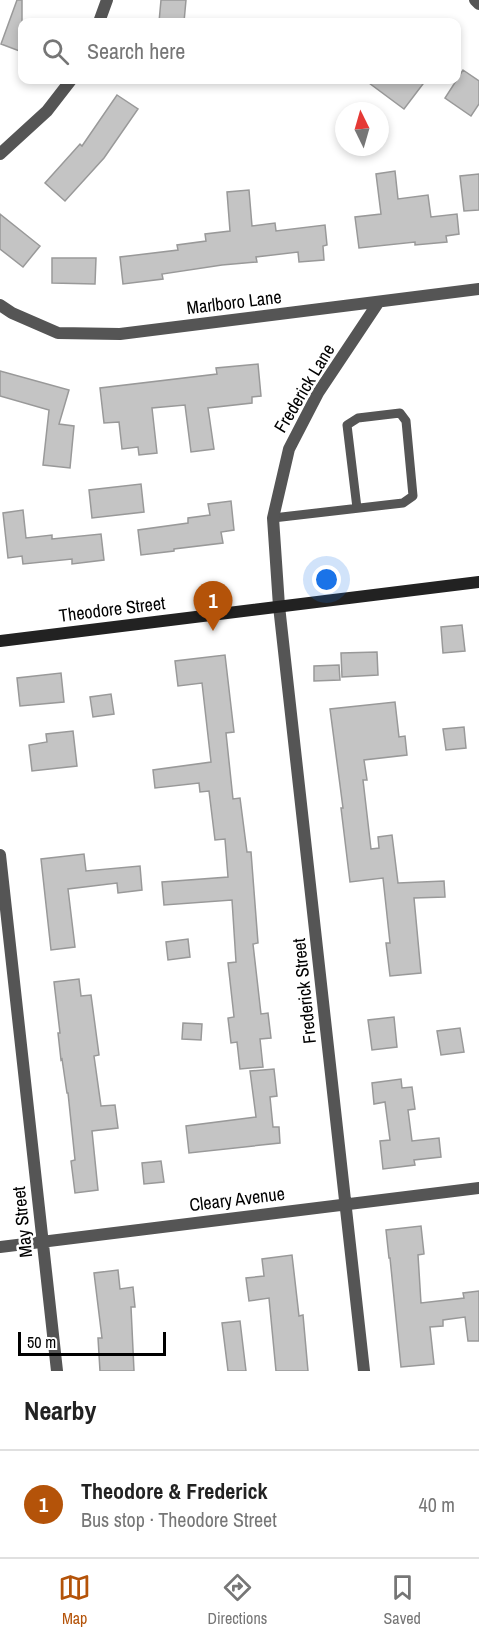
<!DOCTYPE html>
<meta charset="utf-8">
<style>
:root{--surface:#fff;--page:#f2f2f2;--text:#222;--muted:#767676;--line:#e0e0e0;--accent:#b45309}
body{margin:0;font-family:"Archivo Narrow",sans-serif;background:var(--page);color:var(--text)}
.compass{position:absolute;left:335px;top:102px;width:54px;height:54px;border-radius:50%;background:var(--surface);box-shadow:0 3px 9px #0003;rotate:355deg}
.scale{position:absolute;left:18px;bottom:15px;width:148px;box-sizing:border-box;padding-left:6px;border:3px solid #000;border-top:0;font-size:16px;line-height:21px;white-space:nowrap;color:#000;-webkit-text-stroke:4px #fff;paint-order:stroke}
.you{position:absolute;left:327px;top:580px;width:21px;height:21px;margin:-15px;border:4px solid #fff;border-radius:50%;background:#1a73e8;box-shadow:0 0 0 9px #1a73e833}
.badge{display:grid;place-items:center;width:39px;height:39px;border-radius:50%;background:var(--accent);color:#fff;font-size:20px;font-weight:700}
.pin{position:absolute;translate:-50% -50px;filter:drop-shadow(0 2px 3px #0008)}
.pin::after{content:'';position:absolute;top:32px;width:21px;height:18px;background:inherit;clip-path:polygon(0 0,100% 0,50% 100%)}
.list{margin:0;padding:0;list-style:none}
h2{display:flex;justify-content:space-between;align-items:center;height:78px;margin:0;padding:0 24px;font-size:26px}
h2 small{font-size:20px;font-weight:400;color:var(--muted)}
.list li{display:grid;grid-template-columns:39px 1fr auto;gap:18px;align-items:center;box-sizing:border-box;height:108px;padding:0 24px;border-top:2px solid var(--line)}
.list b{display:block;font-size:22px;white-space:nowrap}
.list p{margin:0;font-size:20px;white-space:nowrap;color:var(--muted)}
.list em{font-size:20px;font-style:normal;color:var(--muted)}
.icon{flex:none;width:33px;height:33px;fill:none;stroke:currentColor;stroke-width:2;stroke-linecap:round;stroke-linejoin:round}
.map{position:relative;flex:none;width:479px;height:1371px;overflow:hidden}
.search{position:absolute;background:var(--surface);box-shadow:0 3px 9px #0003;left:18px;right:18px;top:18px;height:66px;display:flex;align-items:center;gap:15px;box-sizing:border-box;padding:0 21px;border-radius:12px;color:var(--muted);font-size:22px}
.sheet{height:186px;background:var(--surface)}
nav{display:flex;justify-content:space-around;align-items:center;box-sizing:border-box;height:84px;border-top:2px solid var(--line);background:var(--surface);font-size:16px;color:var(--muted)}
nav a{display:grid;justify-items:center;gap:3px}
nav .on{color:var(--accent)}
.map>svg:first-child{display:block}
.building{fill:#c4c4c4;stroke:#999;stroke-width:1.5}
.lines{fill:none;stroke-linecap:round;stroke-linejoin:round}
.service{stroke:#555;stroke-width:9}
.minor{stroke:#555;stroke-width:12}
.secondary{stroke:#222;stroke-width:12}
.labels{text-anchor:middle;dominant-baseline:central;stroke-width:5;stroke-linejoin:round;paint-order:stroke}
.street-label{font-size:18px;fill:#000;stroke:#fff}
</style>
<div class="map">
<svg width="479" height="1371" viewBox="0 0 479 1371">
<rect width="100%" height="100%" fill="#fff"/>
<path class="building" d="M17,0H22V52L1,44Z
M161,0H186L184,22H159Z
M463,70L479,81V104L471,116L445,98Z
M365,80H426L404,109Z
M117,95L138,109L104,158L65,201L45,183L80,144L82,146Z
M395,171L398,199L428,195L431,217L457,214L459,234L446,236L447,242L415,245V242L359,248L355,217L381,214L376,174Z
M479,174V210L464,211L460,176Z
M249,190L252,226L275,223L276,231L325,225L327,245L323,246L324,260L299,262L298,252L256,257L257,262L222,265L162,274L163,279L123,284L120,257L178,250L177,245L206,241L205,234L230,231L227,192Z
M0,214L40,246L23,267L0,249Z
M52,258H96L95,284L52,283Z
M258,364L261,396L252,397V403L208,408L214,449L191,452L185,405L152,408L157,453L139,455L138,447L122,449L119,422L104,423L100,388L217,374L216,368Z
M0,371L69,390L59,424L74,426L70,468L43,465L49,410L0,396Z
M141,484L144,512L92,518L89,490Z
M231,501L234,530L221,532L223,543L174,549V551L141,555L138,530L188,523V518L210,515L208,504Z
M23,510L26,538L52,535V539L101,534L104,560L72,564V559L23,564L22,556L8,558L3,513Z
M462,625L465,651L443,653L441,627Z
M377,652L378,675L342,677L341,653Z
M225,655L234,732L226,733L233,799L240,798L247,852H251L258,943L253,944L261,1014L268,1013L271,1038L260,1039L263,1067L240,1069L237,1042L231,1043L228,1018L234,1017L228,963L236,962L232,900L164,905L162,882L228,877L225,839L215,840L209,791L200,792L199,783L155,788L153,770L211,762L202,683L178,686L175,661Z
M339,665L340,680L314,681V666Z
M61,673L64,702L20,706L17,678Z
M111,694L114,714L93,717L90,697Z
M395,702L399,737L405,736L407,755L364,760L367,780H363L371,849L379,848L378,837L392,835L398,883L444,881L445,897L414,898L421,973L390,976L386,943H390L383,878L350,882L341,808H343L330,709Z
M464,727L466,748L446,750L443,729Z
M73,731L77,766L32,771L29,745L47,742L46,734Z
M84,854L86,871L140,866L142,890L118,893L117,883L68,889L75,947L51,950L41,859Z
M188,939L190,957L168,960L166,942Z
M79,979L81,996L91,995L99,1055L94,1056L101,1106L115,1105L118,1128L92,1131L98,1190L75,1193L71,1161L75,1160L68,1093H67L62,1059L61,1060L58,1033H60L54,982Z
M394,1017L397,1047L372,1050L368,1020Z
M183,1023L202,1024L201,1040L182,1039Z
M460,1028L464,1052L441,1055L437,1031Z
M274,1069L277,1096L270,1097L273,1127H279L280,1143L189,1153L186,1126L256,1117L250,1071Z
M401,1079L402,1088L412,1087L415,1109L408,1110L412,1141L439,1138L441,1157L414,1160L415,1165L383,1169L380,1141L390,1140L385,1102L374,1104L372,1083Z
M161,1161L164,1182L144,1184L142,1163Z
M421,1226L424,1254L418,1255L421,1303L464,1298L463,1293L479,1291V1341H468L465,1317L443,1320V1326L430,1327L434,1364L401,1367L390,1258H389L386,1230Z
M292,1255L299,1316L303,1315L308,1371H276L269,1298L249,1301L246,1278L264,1276L262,1259Z
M118,1270L120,1289L133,1287L135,1307H131L134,1371H100L98,1338H102L94,1273Z
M240,1321L246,1371H228L222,1323Z"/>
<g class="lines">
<path class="service" d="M273,518L403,503L413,496L406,421L400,413L358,418L347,425L357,508"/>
<path class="minor" d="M475,0L479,4
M99,22L107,0
M0,154L47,111L71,80
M0,305L12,313L58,333L120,334L479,289
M0,855L57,1371
M0,1247L479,1188
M364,1371L279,606L273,518L289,449L318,393L378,303"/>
<path class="secondary" d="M0,641L479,582"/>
</g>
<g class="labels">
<g class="street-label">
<text transform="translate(234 302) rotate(-7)">Marlboro Lane</text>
<text transform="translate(304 388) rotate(-59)">Frederick Lane</text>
<text transform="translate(112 609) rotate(-7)">Theodore Street</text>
<text transform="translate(304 991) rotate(-96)">Frederick Street</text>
<text transform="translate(237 1199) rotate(-7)">Cleary Avenue</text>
<text transform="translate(22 1222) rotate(-96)">May Street</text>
</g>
</g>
</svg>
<svg class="compass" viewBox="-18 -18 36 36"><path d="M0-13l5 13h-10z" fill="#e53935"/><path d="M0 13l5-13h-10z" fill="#767676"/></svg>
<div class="scale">50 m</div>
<div class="you"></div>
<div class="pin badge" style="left:213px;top:631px">1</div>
<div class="search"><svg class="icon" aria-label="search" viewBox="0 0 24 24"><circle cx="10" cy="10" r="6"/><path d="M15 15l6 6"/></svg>Search here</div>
</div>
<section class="sheet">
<h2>Nearby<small></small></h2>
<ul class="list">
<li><span class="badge">1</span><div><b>Theodore &amp; Frederick</b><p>Bus stop · Theodore Street</p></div><em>40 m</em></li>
</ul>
</section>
<nav>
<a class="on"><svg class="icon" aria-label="map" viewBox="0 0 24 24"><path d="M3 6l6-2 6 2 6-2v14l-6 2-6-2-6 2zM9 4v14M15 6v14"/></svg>Map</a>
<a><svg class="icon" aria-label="directions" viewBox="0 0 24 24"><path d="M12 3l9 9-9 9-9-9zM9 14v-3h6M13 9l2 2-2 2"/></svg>Directions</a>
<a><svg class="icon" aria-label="saved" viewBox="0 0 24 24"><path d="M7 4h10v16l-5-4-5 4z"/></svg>Saved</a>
</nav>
